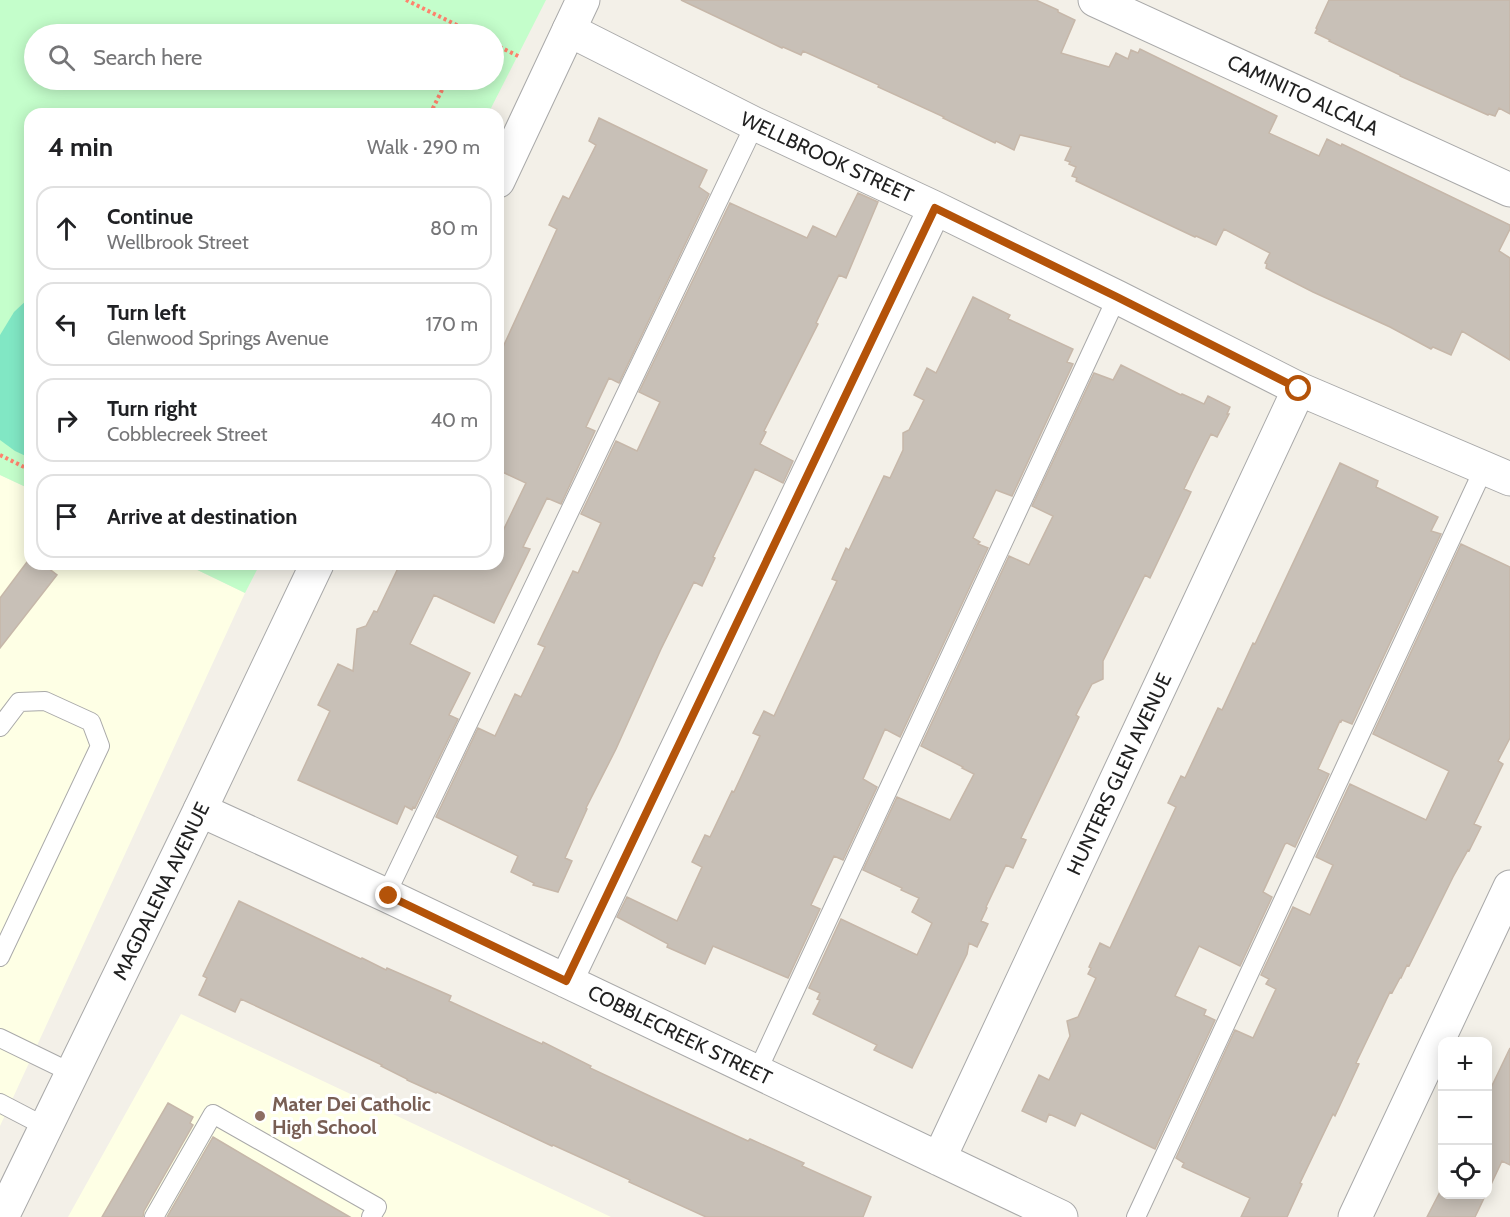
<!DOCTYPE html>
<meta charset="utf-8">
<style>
:root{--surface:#fff;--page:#f6f6f6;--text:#202124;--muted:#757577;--line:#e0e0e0}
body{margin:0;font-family:Cabin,sans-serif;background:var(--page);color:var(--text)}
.controls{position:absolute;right:18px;bottom:18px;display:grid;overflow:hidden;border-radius:12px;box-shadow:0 3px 15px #0003}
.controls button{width:54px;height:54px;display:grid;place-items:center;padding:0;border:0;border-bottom:2px solid var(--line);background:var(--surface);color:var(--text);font:30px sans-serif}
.stop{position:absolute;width:18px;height:18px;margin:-14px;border:4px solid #b45309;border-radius:50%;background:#fff}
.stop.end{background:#b45309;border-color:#fff;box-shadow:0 2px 6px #0008}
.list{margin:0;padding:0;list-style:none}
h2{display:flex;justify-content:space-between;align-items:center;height:78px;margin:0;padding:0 24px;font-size:26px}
h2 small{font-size:20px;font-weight:400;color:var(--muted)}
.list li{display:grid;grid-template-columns:39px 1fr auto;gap:18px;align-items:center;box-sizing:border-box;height:84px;margin:0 12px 12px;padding:0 12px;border:2px solid var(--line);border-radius:18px}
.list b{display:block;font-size:22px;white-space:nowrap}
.list p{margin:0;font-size:20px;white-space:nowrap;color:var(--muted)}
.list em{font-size:20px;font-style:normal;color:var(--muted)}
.icon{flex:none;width:33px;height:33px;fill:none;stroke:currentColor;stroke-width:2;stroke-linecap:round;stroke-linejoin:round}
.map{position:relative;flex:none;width:1510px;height:1217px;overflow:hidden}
.search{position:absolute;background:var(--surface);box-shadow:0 3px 15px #0003;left:24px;top:24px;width:480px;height:66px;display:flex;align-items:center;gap:15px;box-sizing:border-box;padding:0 21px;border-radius:33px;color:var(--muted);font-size:22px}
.panel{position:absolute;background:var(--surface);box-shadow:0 3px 15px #0003;left:24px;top:108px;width:480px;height:462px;border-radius:18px}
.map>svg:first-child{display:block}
.education{fill:#feffe5}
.park{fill:#c4fecb;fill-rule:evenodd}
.pitch{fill:#81e7c4}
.building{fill:#c8c0b7;stroke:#c6b7a9;stroke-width:1.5}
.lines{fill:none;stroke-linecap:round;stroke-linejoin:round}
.service-casing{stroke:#a9a9a9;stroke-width:20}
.minor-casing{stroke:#a9a9a9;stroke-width:35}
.tertiary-casing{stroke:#a9a9a9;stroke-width:35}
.path{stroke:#ff836d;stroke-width:4;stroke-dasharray:3 3;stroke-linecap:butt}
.service{stroke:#fff;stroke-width:18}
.minor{stroke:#fff;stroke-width:33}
.tertiary{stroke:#fff;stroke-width:33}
.route{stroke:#b45309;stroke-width:8}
.education-dot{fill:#8d6e63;stroke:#fff;stroke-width:2}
.labels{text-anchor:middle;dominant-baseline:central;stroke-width:6;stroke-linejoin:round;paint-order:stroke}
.street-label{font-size:20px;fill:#222;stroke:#fff}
.education-label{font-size:20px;font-weight:bold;fill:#785e54;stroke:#fff;text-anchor:start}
</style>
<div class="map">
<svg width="1510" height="1217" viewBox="0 0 1510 1217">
<rect width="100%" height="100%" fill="#f3f0e8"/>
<path class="education" d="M0,475L30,489V564H185L245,593L0,1126Z
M181,1014L611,1217H68Z"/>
<path class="park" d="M0,0H546L488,114H30V489L0,475ZM34,34H494V80H34Z
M185,564H260L245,593Z"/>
<path class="pitch" d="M30,297V458L15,451L0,440V335L14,312Z"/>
<path class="building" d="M681,0H1036L1058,10V12L1075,20L1061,53L1109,67L1116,53L1128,59L1131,50L1138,53L1140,49L1277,116L1269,133L1319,156L1327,139L1341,146L1342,144L1510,225V229L1499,251L1510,258V360L1462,331L1451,355L1433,347L1431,349L1390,327L1313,292L1266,268L1267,264L1265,263L1270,253L1224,229L1216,245L1196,236L1195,237L1076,181L1077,178L1072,176L1076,167L1069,164L1070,162L1065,160L1071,147L1020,135L1014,150L996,141L995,143L943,118L944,117L878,87L879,85L803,51L801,55L783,47L782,48Z
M1329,0H1510V114L1499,108L1495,116L1489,114L1488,115L1400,76V75L1329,41L1330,40L1315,33L1317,29L1316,28Z
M599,118L707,170L699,187L709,194L619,383L609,378L586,427L595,431L561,504L547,498L523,547L530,549L494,623L434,595L410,644L470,673L449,715L458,719L415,808L413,807L412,810L405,806L397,824L298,780L330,711L318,705L338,664L353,671L357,629L366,626L374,611L377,612L400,564H498V537H500L526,483L498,470V358L557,229L549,225L563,196L569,199L596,145L589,141Z
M858,193L878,202L846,278L839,275L816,323L818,324L764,431L766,432L760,444L793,461L783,483L755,469L713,557L715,558L702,586L694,582L661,649L616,749L586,808L587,809L565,858L572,861L558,892L533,885L534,883L511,872L518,856L436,817L478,728L495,736L515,694L521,697L545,647L538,644L573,571L578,573L601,523L581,514L616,441L637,451L660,402L639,392L730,203L807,238L813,226L836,237Z
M973,297L1010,315L1008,319L1073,349L1067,362L1073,364L1012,496L996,490L973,538L980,542L978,544L988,548L900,737L885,729L863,779L877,787L843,860L834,856L811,905L820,909L788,978L713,946L705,964L667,947L668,944L617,917L627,897L677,921L702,867L692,862L705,835L710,837L732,791L734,792L760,736L753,733L764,711L774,716L837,581L832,579L846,548L849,550L884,476L890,478L903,450V433L909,430L924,400L914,395L927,368L936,373Z
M1121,365L1181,395L1182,394L1204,404L1208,396L1230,407L1227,414H1229L1217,437L1211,434L1196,464L1184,489L1191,492L1150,578L1145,575L1103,661V679L1092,684L1076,715L1079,717L1021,838L1026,840L1013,868L1006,865L986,907L987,908L981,921L988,924L977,947L969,943L967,954L912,1068L874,1050L877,1045L813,1014L820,1000L817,999L820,993L809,988L841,919L917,955L932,923L912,912L919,898L901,890L902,888L863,870L897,797L950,820L974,774L962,768L963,767L921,746L1009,556L1029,565L1053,516L1032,506L1094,373L1113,380Z
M1340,463L1378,481L1376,487L1438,517L1431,531L1441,534L1352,724L1342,720L1341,722L1340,721L1318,769L1329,774L1295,847L1287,843L1285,844L1263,892L1272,897L1240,966L1199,946L1175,996L1206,1010L1204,1015L1215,1020L1155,1149L1081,1113L1075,1126L1049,1114L1046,1122L1022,1111L1039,1075L1049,1080L1070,1036L1067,1021L1078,1017L1096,978L1088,974L1091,968L1089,967L1100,943L1110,948L1176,807L1168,803L1181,776L1185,778L1218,708L1222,710L1253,643L1255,644Z
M1461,544L1510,567V738L1498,761L1503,764L1474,824L1481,827L1469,851L1468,850L1453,877L1409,966L1407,965L1401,978H1400L1392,993L1390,992L1356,1063L1359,1064L1335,1116L1333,1114L1300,1183L1302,1184L1287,1217H1241L1250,1198L1182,1167L1184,1163L1176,1158L1235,1030L1253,1038L1276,989L1266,984L1269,979L1261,975L1293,907L1310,915L1333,865L1316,857L1350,784L1426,820L1449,771L1373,734Z
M30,558V564H43L57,575L0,648V598Z
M239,901L361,959L362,958L386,970L387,968L451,996L449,1001L542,1044L543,1042L591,1066L590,1068L654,1098L748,1141L750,1139L804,1163L802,1166L871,1197L863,1217H706L629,1182L630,1180L553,1145L552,1146L437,1092L436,1093L407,1080V1079L381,1066L382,1065L241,999L235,1012L199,995L207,978L203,976Z
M1510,1048V1165L1502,1161L1488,1191V1094Z
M168,1103L193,1117L190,1123L193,1125L144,1211L143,1217H102Z
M213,1137L291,1183L350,1217H167Z
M1443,1186V1194H1486L1475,1217H1427Z"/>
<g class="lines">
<defs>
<path id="service" d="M0,727L19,702L45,701L91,722L100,746L0,957
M386,895L755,124
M0,1038L72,1073
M757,1072L1117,297
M0,1103L46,1127
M154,1217L213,1114L377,1207L371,1217
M1136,1217L1484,468"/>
<path id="minor" d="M1095,0L1510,190
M569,30L755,124L935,208L1117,297L1299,389L1510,479
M200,810L386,895L1061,1217
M566,981L935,208
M939,1159L1299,389
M1355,1217L1510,887"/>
<path id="tertiary" d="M498,181L583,0
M2,1217L200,810L317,564"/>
</defs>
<use href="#service" class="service-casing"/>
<use href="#minor" class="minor-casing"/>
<use href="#tertiary" class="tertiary-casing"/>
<path class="path" d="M406,0L475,34
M494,44L520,57
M430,114L447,80
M0,455L30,470"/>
<use href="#service" class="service"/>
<use href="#minor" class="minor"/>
<use href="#tertiary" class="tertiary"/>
</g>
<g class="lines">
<path class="route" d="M389,896L566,981L935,208L1117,297L1299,389"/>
</g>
<circle class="education-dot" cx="260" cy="1116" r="6"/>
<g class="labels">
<g class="street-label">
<text transform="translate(1303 95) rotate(25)">CAMINITO ALCALA</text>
<text transform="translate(827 157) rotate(25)">WELLBROOK STREET</text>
<text transform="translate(1119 774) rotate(-65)">HUNTERS GLEN AVENUE</text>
<text transform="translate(161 891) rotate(-64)">MAGDALENA AVENUE</text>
<text transform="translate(680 1035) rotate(26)">COBBLECREEK STREET</text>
</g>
<g class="education-label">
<text x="272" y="1104">Mater Dei Catholic<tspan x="272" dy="23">High School</tspan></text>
</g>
</g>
</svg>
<div class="controls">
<button>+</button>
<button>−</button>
<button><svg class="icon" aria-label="locate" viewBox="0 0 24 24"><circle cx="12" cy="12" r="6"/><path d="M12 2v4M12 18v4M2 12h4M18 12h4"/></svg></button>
</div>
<div class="stop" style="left:1299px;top:389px"></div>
<div class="stop end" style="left:389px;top:896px"></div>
<div class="search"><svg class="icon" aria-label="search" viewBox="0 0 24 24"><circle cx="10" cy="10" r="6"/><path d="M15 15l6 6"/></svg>Search here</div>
<section class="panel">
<h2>4 min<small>Walk · 290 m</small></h2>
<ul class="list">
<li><svg class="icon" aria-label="ahead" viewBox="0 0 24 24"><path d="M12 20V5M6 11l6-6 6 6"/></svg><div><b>Continue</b><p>Wellbrook Street</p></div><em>80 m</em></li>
<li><svg class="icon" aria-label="left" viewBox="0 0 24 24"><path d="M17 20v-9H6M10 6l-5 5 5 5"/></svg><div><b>Turn left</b><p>Glenwood Springs Avenue</p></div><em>170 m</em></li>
<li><svg class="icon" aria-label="right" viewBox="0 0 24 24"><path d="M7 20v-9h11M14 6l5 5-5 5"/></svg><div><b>Turn right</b><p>Cobblecreek Street</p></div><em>40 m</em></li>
<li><svg class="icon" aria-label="arrive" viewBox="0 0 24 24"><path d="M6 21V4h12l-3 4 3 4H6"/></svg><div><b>Arrive at destination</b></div></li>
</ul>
</section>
</div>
